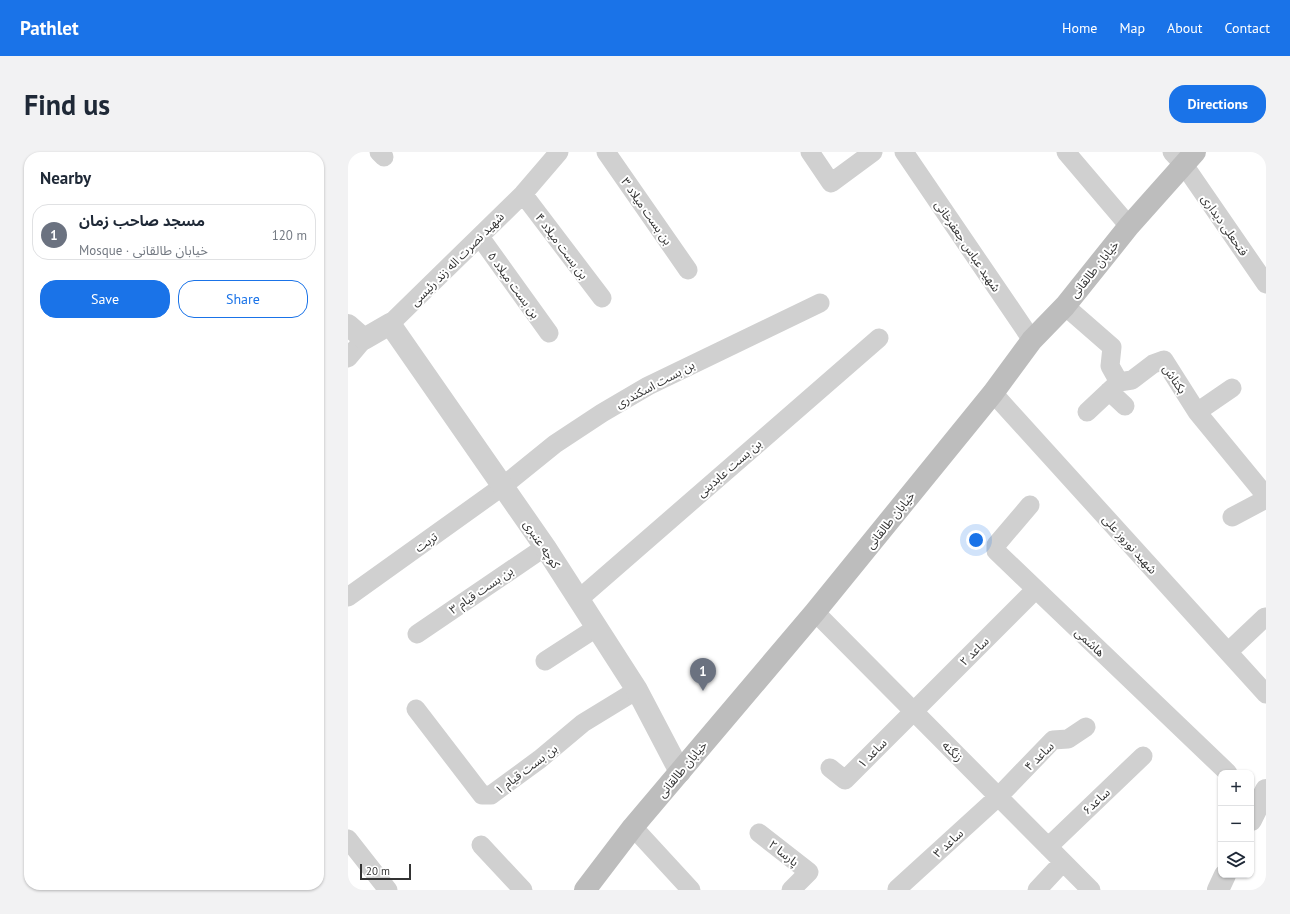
<!DOCTYPE html>
<meta charset="utf-8">
<style>
:root{--surface:#fff;--page:#f2f2f3;--text:#1f2937;--muted:#747a83;--line:#e0e1e3;--accent:#1a73e8}
body{margin:0;font-family:"PT Sans","Noto Sans Arabic",sans-serif;background:var(--page);color:var(--text)}
.controls{position:absolute;right:12px;bottom:12px;display:grid;overflow:hidden;border-radius:8px;box-shadow:0 1px 3px #0004}
.controls button{width:36px;height:36px;display:grid;place-items:center;padding:0;border:0;border-bottom:1px solid var(--line);background:var(--surface);color:var(--text);font:20px sans-serif}
.scale{position:absolute;left:12px;bottom:10px;width:51px;box-sizing:border-box;padding-left:4px;border:2px solid #333;border-top:0;font-size:11px;line-height:14px;white-space:nowrap;color:#333;-webkit-text-stroke:3px #fff;paint-order:stroke}
.you{position:absolute;left:628px;top:388px;width:14px;height:14px;margin:-10px;border:3px solid #fff;border-radius:50%;background:#1a73e8;box-shadow:0 0 0 6px #1a73e833}
.badge{display:grid;place-items:center;width:26px;height:26px;border-radius:50%;background:var(--accent);color:#fff;font-size:13px;font-weight:700}
.pin{position:absolute;translate:-50% -33px;filter:drop-shadow(0 1px 2px #0008)}
.pin::after{content:'';position:absolute;top:21px;width:14px;height:12px;background:inherit;clip-path:polygon(0 0,100% 0,50% 100%)}
.list{margin:0;padding:0;list-style:none}
h2{display:flex;justify-content:space-between;align-items:center;height:52px;margin:0;padding:0 16px;font-size:17px}
h2 small{font-size:13px;font-weight:400;color:var(--muted)}
.list li{display:grid;grid-template-columns:26px 1fr auto;gap:12px;align-items:center;box-sizing:border-box;height:56px;margin:0 8px 8px;padding:0 8px;border:1px solid var(--line);border-radius:16px}
.list b{display:block;font-size:15px;white-space:nowrap}
.list p{margin:0;font-size:13px;white-space:nowrap;color:var(--muted)}
.list em{font-size:13px;font-style:normal;color:var(--muted)}
.actions{display:flex;gap:8px;padding:12px 16px}
.actions a{flex:1;padding:9px 0;border:1px solid var(--accent);border-radius:16px;text-align:center;font-size:14px;color:var(--accent)}
.actions .main{background:var(--accent);color:#fff}
.icon{flex:none;width:22px;height:22px;fill:none;stroke:currentColor;stroke-width:2;stroke-linecap:round;stroke-linejoin:round}
.map{position:relative;flex:none;width:918px;height:738px;overflow:hidden;border-radius:16px}
header{display:flex;align-items:center;gap:24px;box-sizing:border-box;height:56px;padding:0 20px;background:var(--accent);color:#fff}
header strong{font-size:19px}
nav{display:flex;gap:22px;margin-inline-start:auto;font-size:14px}
.intro{display:flex;align-items:center;justify-content:space-between;box-sizing:border-box;height:96px;padding:0 24px}
h1{margin:0;font-size:28px}
.button{padding:10px 18px;border-radius:16px;background:var(--accent);color:#fff;font-size:14px;font-weight:700}
main{display:flex;gap:24px;padding:0 24px}
aside{flex:1;background:var(--surface);border-radius:16px;box-shadow:0 1px 3px #0004}
.map>svg:first-child{display:block}
.lines{fill:none;stroke-linecap:round;stroke-linejoin:round}
.minor{stroke:#d0d0d0;stroke-width:19}
.tertiary{stroke:#d0d0d0;stroke-width:22}
.secondary{stroke:#bdbdbd;stroke-width:22}
.labels{text-anchor:middle;dominant-baseline:central;stroke-width:4;stroke-linejoin:round;paint-order:stroke}
.street-label{font-size:12px;fill:#333;stroke:#fff}
</style>
<header>
<strong>Pathlet</strong>
<nav><a>Home</a><a>Map</a><a>About</a><a>Contact</a></nav>
</header>
<div class="intro"><h1>Find us</h1><a class="button">Directions</a></div>
<main>
<aside>
<h2>Nearby<small></small></h2>
<ul class="list">
<li><span class="badge" style="background:#6b7280">1</span><div><b>مسجد صاحب زمان</b><p>Mosque · خیابان طالقانی</p></div><em>120 m</em></li>
</ul>
<div class="actions"><a class="main">Save</a><a>Share</a></div>
</aside>
<div class="map">
<svg width="918" height="738" viewBox="0 0 918 738">
<rect width="100%" height="100%" fill="#fff"/>
<g class="lines">
<path class="minor" d="M31,0L36,5
M258,0L340,118
M462,0L483,31L525,0
M556,0L684,188
M718,0L781,74
M824,0L836,13L918,132
M175,42L254,146
M132,85L201,181
M717,154L764,195L762,214L771,230L784,228L805,212L816,208L849,260L918,344
M42,172L175,42L211,0
M0,206L16,187
M761,239L777,254
M645,241L918,542
M739,260L771,230
M849,260L884,236
M682,353L648,393V399L880,621
M884,365L918,347
M0,445L155,334L207,292L254,261L300,234L472,151
M231,447L531,186
M467,460L743,738
M69,482L197,395
M880,500L917,465
M197,509L248,476
M68,557L134,643H143L192,607L235,571L289,538
M482,616L497,628L687,438
M285,675L343,738
M411,681L461,720L443,738
M0,687L40,738
M133,693L175,738
M700,695L795,604
M549,737L650,645L705,588L720,587L738,575
M689,738L715,710"/>
<path class="tertiary" d="M0,173L16,187L42,172L197,395L289,538L332,620
M903,668L918,638
M870,738L877,723"/>
<path class="secondary" d="M237,738L285,675L467,460L645,241L684,188L717,154L781,74L847,0"/>
</g>
<g class="labels">
<g class="street-label">
<text transform="translate(299 59) rotate(55)">بن بست میلاد ۳</text>
<text transform="translate(877 73) rotate(55)">فتحعلی دیداری</text>
<text transform="translate(214 94) rotate(53)">بن بست میلاد ۴</text>
<text transform="translate(620 94) rotate(56)">شهید عباس جعفرخانی</text>
<text transform="translate(109 107) rotate(-45)">شهید نصرت اله زند رئیسی</text>
<text transform="translate(746 117) rotate(-51)">خیابان طالقانی</text>
<text transform="translate(166 133) rotate(54)">بن بست میلاد ۵</text>
<text transform="translate(827 227) rotate(56)">بکتاش</text>
<text transform="translate(307 232) rotate(-28)">بن بست اسکندری</text>
<text transform="translate(381 316) rotate(-41)">بن بست عابدینی</text>
<text transform="translate(542 368) rotate(-51)">خیابان طالقانی</text>
<text transform="translate(78 390) rotate(-36)">تربت</text>
<text transform="translate(194 392) rotate(56)">کوچه عنبری</text>
<text transform="translate(782 392) rotate(48)">شهید نوروز علی</text>
<text transform="translate(133 438) rotate(-34)">بن بست قیام ۳</text>
<text transform="translate(742 490) rotate(43)">هاشمی</text>
<text transform="translate(626 499) rotate(-44)">ساعد ۲</text>
<text transform="translate(605 599) rotate(45)">زنگنه</text>
<text transform="translate(524 601) rotate(-45)">ساعد ۱</text>
<text transform="translate(691 604) rotate(-44)">ساعد ۴</text>
<text transform="translate(178 617) rotate(-37)">بن بست قیام ۱</text>
<text transform="translate(334 617) rotate(-50)">خیابان طالقانی</text>
<text transform="translate(748 649) rotate(-43)">ساعد۶</text>
<text transform="translate(600 691) rotate(-43)">ساعد ۳</text>
<text transform="translate(436 701) rotate(38)">پارسا ۲</text>
</g>
</g>
</svg>
<div class="controls">
<button>+</button>
<button>−</button>
<button><svg class="icon" aria-label="layers" viewBox="0 0 24 24"><path d="M12 4l9 5-9 5-9-5zM3 14l9 5 9-5"/></svg></button>
</div>
<div class="scale">20 m</div>
<div class="you"></div>
<div class="pin badge" style="left:355px;top:539px;background:#6b7280">1</div>
</div>
</main>
